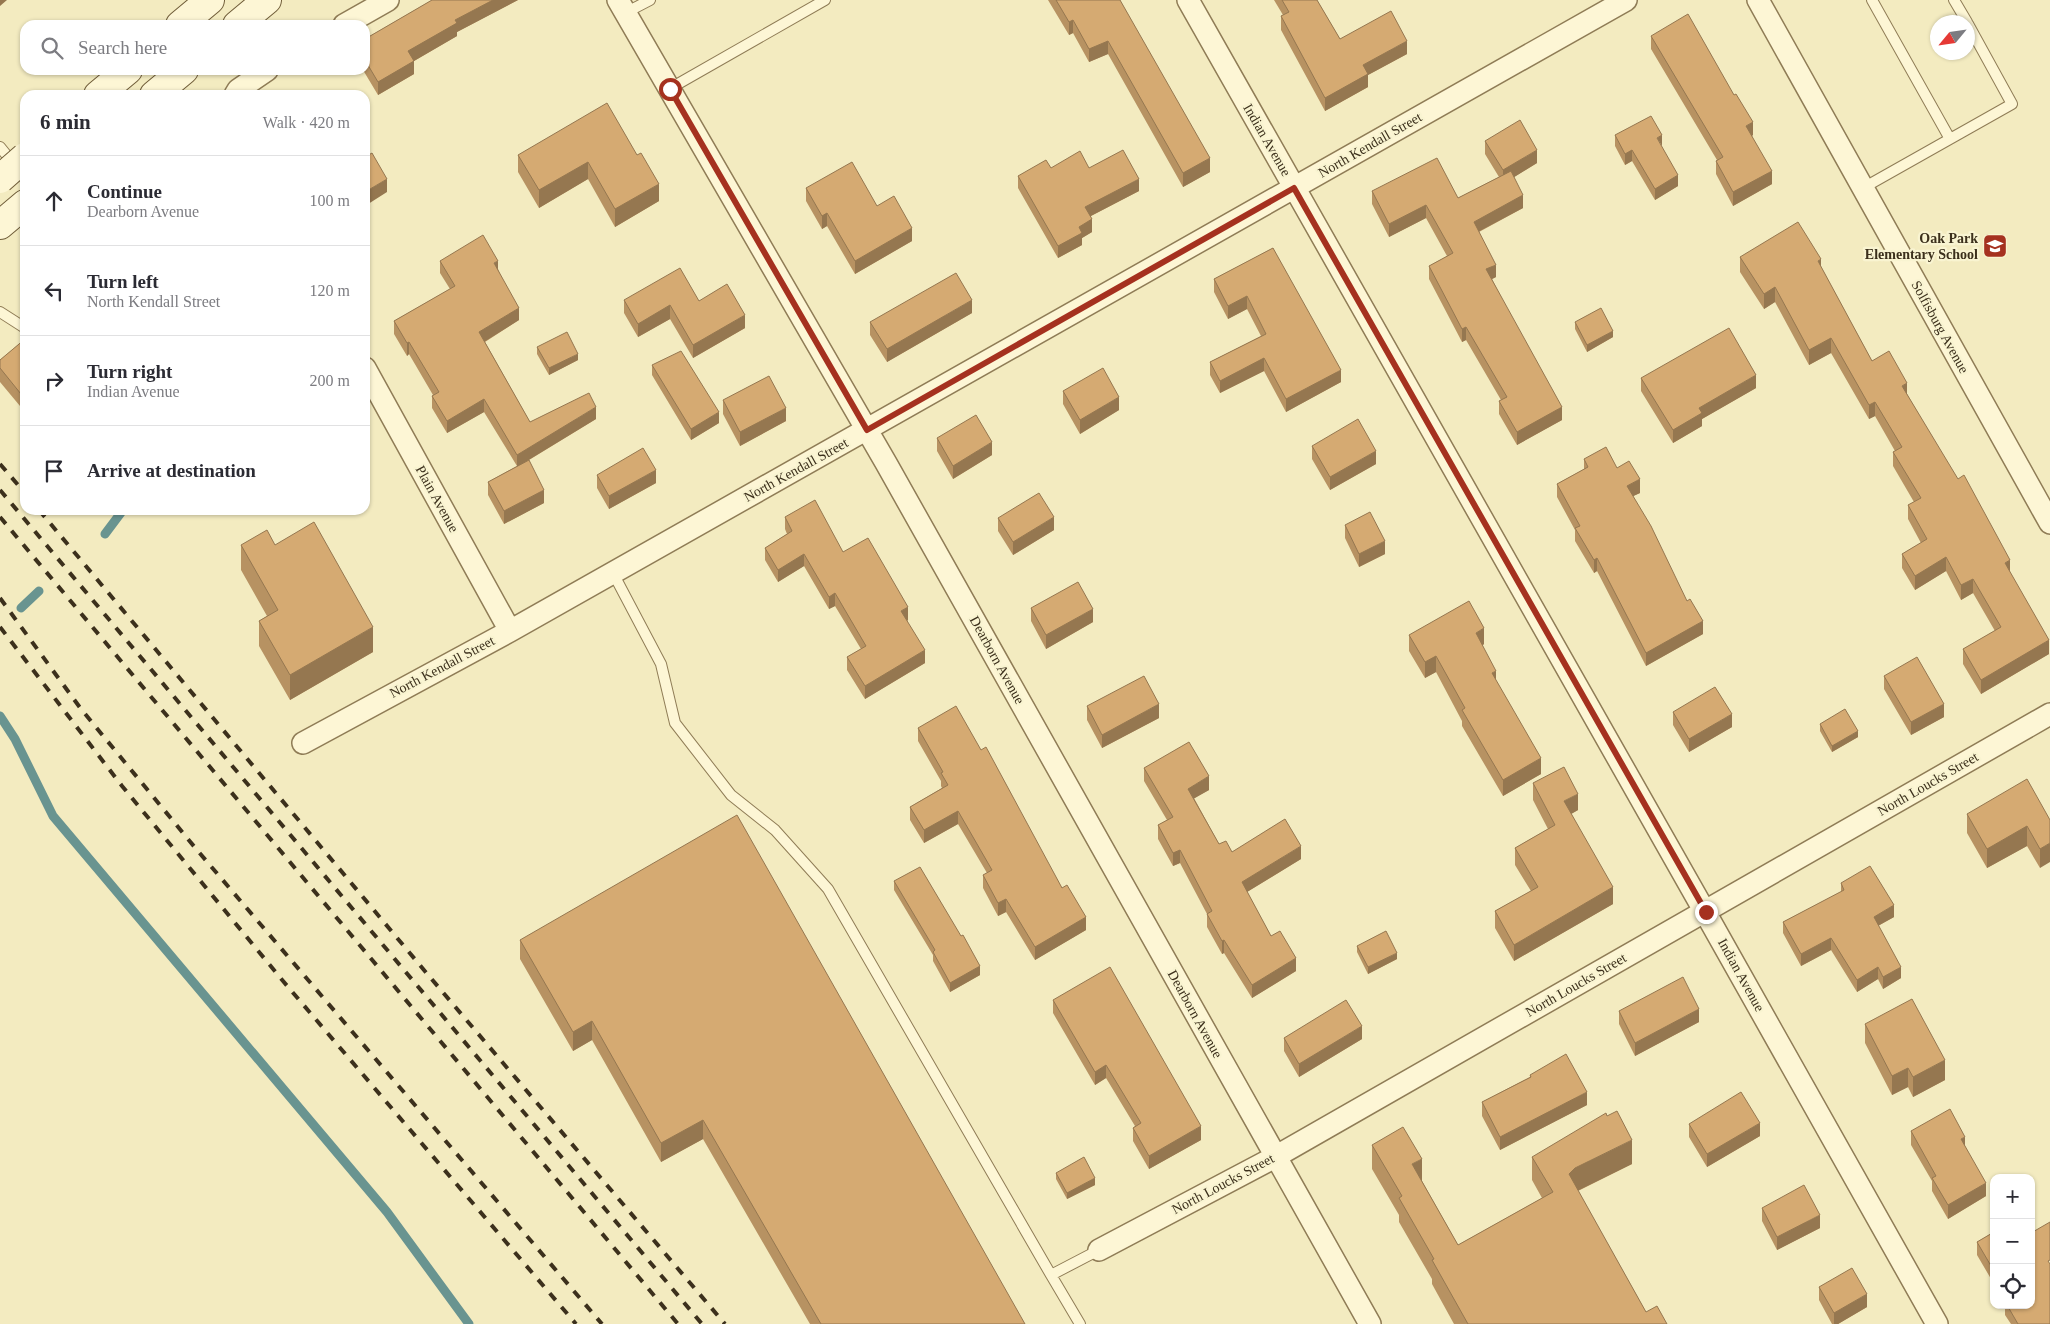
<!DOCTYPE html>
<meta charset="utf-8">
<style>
:root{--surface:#fff;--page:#f7f7f7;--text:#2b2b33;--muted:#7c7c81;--line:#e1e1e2}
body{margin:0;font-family:Georgia,serif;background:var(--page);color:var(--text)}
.controls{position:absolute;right:15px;bottom:15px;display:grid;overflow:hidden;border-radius:10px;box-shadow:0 1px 4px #0004}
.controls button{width:45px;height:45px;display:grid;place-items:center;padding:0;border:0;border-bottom:1px solid var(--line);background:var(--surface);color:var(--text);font:25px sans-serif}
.compass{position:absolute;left:1930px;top:15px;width:45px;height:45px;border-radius:50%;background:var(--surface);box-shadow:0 1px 4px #0004;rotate:241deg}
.stop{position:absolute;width:15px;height:15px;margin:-11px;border:4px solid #a5311f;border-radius:50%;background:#fff}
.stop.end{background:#a5311f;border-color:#fff;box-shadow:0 1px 5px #0008}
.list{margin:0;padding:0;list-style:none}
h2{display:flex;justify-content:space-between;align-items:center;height:65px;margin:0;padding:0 20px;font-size:21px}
h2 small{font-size:16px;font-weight:400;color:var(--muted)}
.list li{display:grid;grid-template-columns:32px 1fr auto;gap:15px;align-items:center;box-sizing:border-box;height:90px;padding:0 20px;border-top:1px solid var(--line)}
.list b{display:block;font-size:19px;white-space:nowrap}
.list p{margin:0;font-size:16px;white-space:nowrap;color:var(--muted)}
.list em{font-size:16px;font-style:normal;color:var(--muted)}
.icon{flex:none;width:28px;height:28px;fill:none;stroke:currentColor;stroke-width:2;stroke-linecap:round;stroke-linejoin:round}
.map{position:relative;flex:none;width:2050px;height:1324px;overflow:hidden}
.search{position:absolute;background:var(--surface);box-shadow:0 1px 4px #0004;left:20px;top:20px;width:350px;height:55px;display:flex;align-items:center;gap:12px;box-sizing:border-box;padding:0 18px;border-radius:15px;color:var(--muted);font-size:19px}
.panel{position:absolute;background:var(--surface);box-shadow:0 1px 4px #0004;left:20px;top:90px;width:350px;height:425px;border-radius:15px}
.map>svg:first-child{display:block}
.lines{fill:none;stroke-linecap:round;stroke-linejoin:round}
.stream{stroke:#699490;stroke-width:9}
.service-casing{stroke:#8f7c56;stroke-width:12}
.minor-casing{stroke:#8f7c56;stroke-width:24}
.secondary-casing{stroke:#705d39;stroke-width:30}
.service{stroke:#fdf6d5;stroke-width:10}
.minor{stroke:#fdf6d5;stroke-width:21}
.secondary{stroke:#fdf6d5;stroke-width:28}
.rail{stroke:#3c301c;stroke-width:4;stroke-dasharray:9 9;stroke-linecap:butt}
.secondary-bridge-casing{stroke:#705d39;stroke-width:30;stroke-linecap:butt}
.secondary-bridge{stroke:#fdf6d5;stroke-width:28}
.wall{fill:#b79262}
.shaded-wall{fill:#957750}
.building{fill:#d5aa72;stroke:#957750}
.route{stroke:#a5311f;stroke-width:6}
.labels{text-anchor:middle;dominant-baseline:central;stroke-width:4.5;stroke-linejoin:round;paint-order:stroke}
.street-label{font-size:14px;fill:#3c301c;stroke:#f9f4d1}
.poi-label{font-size:14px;font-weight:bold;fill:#3c301c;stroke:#f9f4d1;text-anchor:end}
</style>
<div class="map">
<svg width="2050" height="1324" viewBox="0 0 2050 1324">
<rect width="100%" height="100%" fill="#f3ebc0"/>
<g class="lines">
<path class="stream" d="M105,534L123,510
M21,608L39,591
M0,716L15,739L53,816L387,1212L469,1324"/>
<defs>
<path id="service" d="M1872,0L1950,139
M1954,0L1967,22
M625,13L650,0
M669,89L825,0
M0,147L25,178
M1863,188L2012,104L1968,24
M0,312L25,328
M613,573L661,664L675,723L731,795L775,830L828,889L1051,1275
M1080,1324L1051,1275L1099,1250"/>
<path id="minor" d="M618,0L886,463L1370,1324
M1188,0L1705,912L1937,1324
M1758,0L2050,523
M344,25L388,0
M235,95L238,90L267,70
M365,368L510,631
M303,743L510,631L1626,0
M1099,1250L1275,1157L2050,714"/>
<path id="secondary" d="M180,25L210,0
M237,25L267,0
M98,95L128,70
M154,95L184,70
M0,225L25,204"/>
</defs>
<use href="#service" class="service-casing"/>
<use href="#minor" class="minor-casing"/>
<use href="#secondary" class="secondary-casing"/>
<use href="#service" class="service"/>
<use href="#minor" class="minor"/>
<use href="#secondary" class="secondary"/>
<path class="rail" d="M0,464L25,493
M0,490L702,1324
M39,510L429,976L725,1324
M0,517L678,1324
M0,598L81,709L197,850L602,1324
M0,627L122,786L283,981L576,1324"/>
<defs>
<path id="secondary-bridge" d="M0,179L25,157"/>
</defs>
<use href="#secondary-bridge" class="secondary-bridge-casing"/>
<use href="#secondary-bridge" class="secondary-bridge"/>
</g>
<path class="wall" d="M432,0H518L457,32V36L414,61V74L378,95L363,70H365V39Z
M1048,0H1120L1210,172L1183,187L1108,54L1089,62L1073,33L1069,35Z
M1274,0H1317L1340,39L1407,54L1368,75V87L1325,111L1281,30V16L1283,15Z
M1651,36L1753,135L1752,136L1772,184L1733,206L1716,174V161L1717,160L1651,49Z
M1615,135L1661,146L1678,186L1655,200L1632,161L1625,165L1615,146Z
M1485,141L1537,163L1514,177L1523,208L1479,232L1496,277L1492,279L1562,420L1517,445L1499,414V401L1501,400L1466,340L1462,342L1429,279V266L1447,256L1426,218L1389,237L1372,204V191L1458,198L1499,177L1485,154Z
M518,155H637L659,201L615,227L588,179L539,208L518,172Z
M1051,168H1089L1139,191L1091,216L1092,232L1082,238V245L1058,258L1018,188V176Z
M806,188L877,206L912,241L855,274L827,226L822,229L806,201Z
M1273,248L1341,382L1286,412L1264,371L1220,393L1210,375V362L1261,336L1247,309L1228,319L1214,292V279Z
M1740,257L1821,267L1872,361L1907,394L2010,573L2049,654L1981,694L1963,664V649L1995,631L1973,593L1961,600L1946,571L1915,590L1902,568V554L1921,543L1908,519V505L1914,502L1893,466V452L1895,451L1875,416L1869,419L1831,353L1809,365L1775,302L1764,309L1740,272Z
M440,261L498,269L519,320L485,342L530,422L596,419L529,460L544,503L504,524L488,495V482L517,466L484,412L447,433L432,408V396L433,395L409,354L407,356L394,334V321L450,289L440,273Z
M624,300L699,301L745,328L693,358L670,319L638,337L624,313Z
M972,313L887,362L870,335V322Z
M1575,322L1613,337L1587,352L1575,329Z
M25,339V412L0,382V360Z
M537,347L578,360L549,375L537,354Z
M652,365L719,423L691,440L652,375Z
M1641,378L1756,388L1702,419V426L1673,443L1641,391Z
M1063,391L1119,410L1080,434L1063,404Z
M723,400L786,421L740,446L723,414Z
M937,438L992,455L953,479L937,451Z
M1312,446L1376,464L1330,490L1312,459Z
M1584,459L1617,468L1640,493L1633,496L1703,634L1646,666L1597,571L1594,573L1575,541V530L1557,497V484L1584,469Z
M597,475L656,483L609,509L597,488Z
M785,517L843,552L908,620L907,621L925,663L865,699L847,670V657L861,649L835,606L829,609L804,566L778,582L765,560V548L787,534L785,529Z
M998,518L1054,530L1013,555L998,531Z
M1345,525L1385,554L1359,567L1345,538Z
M241,545L373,652L290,700L259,646V621L267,616L241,570Z
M1031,608L1093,622L1046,649L1031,621Z
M1409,635L1484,644L1482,646L1496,681L1541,774L1503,796L1462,726V721L1436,672L1425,678L1409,651Z
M1884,676L1944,717L1911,735L1884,689Z
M1087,706L1159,718L1102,748L1087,720Z
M1673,712L1732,727L1689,752L1673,725Z
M1820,724L1858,737L1832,752L1820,731Z
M918,728L981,750L1062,888L1086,930L1035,960L1006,912L998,916L983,888V875L987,873L958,824L924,843L910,820V807L942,788L941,786V781L918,741Z
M1144,768L1209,790L1194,798L1219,844L1232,852L1301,859L1247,892L1271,936L1296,971L1252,998L1224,953L1222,954L1207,927V914L1180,863L1173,866L1158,839V825L1167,820L1144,781Z
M1533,783L1578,810L1571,814L1613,904L1514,961L1495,928V911L1531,891L1515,865V848L1548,829L1533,800Z
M1967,814L2050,820L2040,868L2027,846L1987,868L1967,833Z
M894,881L980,975L950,992L933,961V955L894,890Z
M1841,883L1894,917L1878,926L1901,978L1883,989L1878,979L1857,992L1831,950L1801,966L1783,933V922L1841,892Z
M520,940L1025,1324H810L703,1139L661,1162L592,1040L573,1051L520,959Z
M1357,946L1397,959L1368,974L1357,952Z
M1053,1000L1201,1140L1149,1169L1133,1141V1128L1135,1126L1106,1078L1095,1085L1053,1013Z
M1619,1011L1699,1022L1635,1056L1619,1024Z
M1865,1024L1945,1080L1913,1097L1908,1087L1892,1095L1865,1043Z
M1284,1038L1362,1039L1299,1077L1284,1051Z
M1530,1075L1587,1105L1500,1150L1482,1116V1102L1530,1077Z
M1689,1124L1760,1136L1707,1167L1689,1137Z
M1911,1131L1965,1146L1986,1196L1948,1219L1932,1191V1181L1911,1145Z
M1372,1145L1422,1181L1458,1245L1542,1198L1532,1180V1157L1632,1164L1578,1191L1646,1312L1667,1324H1454L1432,1284V1279L1399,1222V1215L1372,1169Z
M1056,1173L1095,1185L1067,1199L1056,1179Z
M1762,1208L1820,1228L1777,1250L1762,1221Z
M1994,1232V1284L1977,1255V1242Z
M1819,1287L1867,1307L1838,1324H1832L1819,1300Z
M2005,1305H2031L2050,1324H2011L2005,1315Z"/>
<path class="shaded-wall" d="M0,0H7L0,6Z
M493,0H518L457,32V36L414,61V74L378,95V82L408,51L455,20Z
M1073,20V33L1069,35V22Z
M1108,41V54L1089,62V49Z
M1407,41V54L1368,75V87L1325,111V98L1363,65Z
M1753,122V135L1746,139V126Z
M1662,135V146L1657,138Z
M1537,150V163L1503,184V170Z
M1632,150V161L1625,165V154Z
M1210,158V172L1183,187V173Z
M588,162V179L539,208V190Z
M1772,171V184L1733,206V192Z
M1678,175V186L1655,200V189Z
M387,179V192L365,206V192Z
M1139,179V191L1085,219V207Z
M659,184V201L615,227V209Z
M1523,195V208L1474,234V222Z
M1426,205V218L1389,237V224Z
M827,213V226L822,229V216Z
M1092,219V232L1082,238V245L1058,258V246L1079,227Z
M912,228V241L855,274V261Z
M1821,259V273L1818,261Z
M498,261V273L494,263Z
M1496,265V277L1486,282V269Z
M1775,287V302L1764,309V294Z
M1247,296V309L1228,319V306Z
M972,300V313L887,362V349Z
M670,305V319L638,337V324Z
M519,308V320L479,345V332Z
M745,315V328L693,358V345Z
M1466,327V340L1462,342V329Z
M1613,331V337L1587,352V345Z
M1831,338V353L1809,365V350Z
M409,342V354L407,356V343Z
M578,354V360L549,375V368Z
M1264,358V371L1220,393V381Z
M1341,370V382L1286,412V399Z
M1756,375V388L1702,419V426L1673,443V430L1699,408Z
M1907,383V397L1902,386Z
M1119,397V410L1080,434V420Z
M484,399V412L447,433V421Z
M1875,402V416L1869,419V405Z
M596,407V419L517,467V455Z
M1562,407V420L1517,445V432Z
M786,408V421L740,446V432Z
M719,412V423L691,440V429Z
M992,442V455L953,479V466Z
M1376,451V464L1330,490V477Z
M656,470V483L609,509V496Z
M1640,479V493L1627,499V486Z
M544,490V503L504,524V511Z
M1054,517V530L1013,555V542Z
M1385,541V554L1359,567V554Z
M804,554V566L778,582V570Z
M1946,557V571L1915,590V576Z
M1597,558V571L1594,573V560Z
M2010,560V574L2005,563Z
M1973,579V593L1961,600V585Z
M835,593V606L829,609V597Z
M908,607V620L901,624V611Z
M1093,609V622L1046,649V635Z
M1703,621V634L1646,666V653Z
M373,627V652L290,700V675Z
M1484,628V644L1476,649V633Z
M2049,640V654L1981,694V680Z
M925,650V663L865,699V686Z
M1436,656V672L1425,678V662Z
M1496,671V687L1492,673Z
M1159,704V718L1102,748V735Z
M1944,704V717L1911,735V722Z
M1732,714V727L1689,752V739Z
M1858,731V737L1832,752V746Z
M1541,758V774L1503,796V780Z
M1209,776V790L1188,802V789Z
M1578,794V810L1564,818V801Z
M958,811V824L924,843V830Z
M2027,826V846L1987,868V849Z
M2050,843V862L2040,868V849Z
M1301,846V859L1242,895V882Z
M1180,850V863L1173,866V853Z
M1613,887V904L1514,961V945Z
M1006,899V912L998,916V903Z
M1894,905V917L1874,928V917Z
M1086,917V930L1035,960V947Z
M1831,938V950L1801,966V954Z
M1224,940V953L1222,954V941Z
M1397,953V959L1368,974V967Z
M1296,958V971L1252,998V985Z
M980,966V975L950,992V983Z
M1878,967V979L1857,992V980Z
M1901,967V978L1883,989V977Z
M1699,1009V1022L1635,1056V1043Z
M592,1021V1040L573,1051V1032Z
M1362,1026V1039L1299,1077V1064Z
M1945,1060V1080L1913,1097V1077Z
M1106,1065V1078L1095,1085V1072Z
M1908,1068V1087L1892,1095V1076Z
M1587,1092V1105L1500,1150V1137Z
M703,1120V1139L661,1162V1143Z
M1760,1123V1136L1707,1167V1154Z
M1201,1126V1140L1149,1169V1156Z
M1965,1137V1150L1961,1139Z
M1632,1140V1164L1575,1192L1569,1174L1575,1168Z
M1422,1159V1183L1412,1164Z
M1095,1178V1185L1067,1199V1193Z
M1986,1183V1196L1948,1219V1205Z
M1820,1215V1228L1777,1250V1237Z
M1867,1294V1307L1838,1324H1834V1313Z"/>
<path class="building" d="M432,0H493L455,20L457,23L408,51L414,61L378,82L365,60V39Z
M1056,0H1120L1210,158L1183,173L1108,41L1089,49L1073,20L1069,22Z
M1282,0H1317L1340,39L1391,11L1407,41L1363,65L1368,74L1325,98L1281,16L1289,12Z
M1688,14L1734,95L1736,94L1753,122L1746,126L1772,171L1733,192L1716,161L1723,157L1651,36Z
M607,103L637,155L641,153L659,184L615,209L588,162L539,190L518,155Z
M1651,116L1662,135L1657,138L1678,175L1655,189L1632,150L1625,154L1615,135Z
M1520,120L1537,150L1503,170L1485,141Z
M1123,150L1139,179L1085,207L1092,219L1079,227L1082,233L1058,246L1018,176L1046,160L1051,168L1080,151L1089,168Z
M372,153L387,179L365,192V157Z
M1437,158L1458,198L1511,171L1523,195L1474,222L1496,265L1486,269L1562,407L1517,432L1499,401L1507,397L1466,327L1462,329L1429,266L1453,253L1426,205L1389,224L1372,191Z
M852,162L877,206L894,196L912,228L855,261L827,213L822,216L806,188Z
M1798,222L1821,259L1818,261L1872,361L1889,351L1907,383L1902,386L1958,479L1964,475L2010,560L2005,563L2049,640L1981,680L1963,649L2001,627L1973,579L1961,585L1946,557L1915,576L1902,554L1927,539L1908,505L1921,498L1893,452L1902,447L1875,402L1869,405L1831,338L1809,350L1775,287L1764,294L1740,257Z
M483,235L498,261L494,263L519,308L479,332L530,422L589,393L596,407L517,455L484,399L447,421L432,396L439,392L409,342L407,343L394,321L455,286L440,261Z
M1273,248L1341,370L1286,399L1264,358L1220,381L1210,362L1266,334L1247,296L1228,306L1214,279Z
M680,268L699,301L727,284L745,315L693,345L670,305L638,324L624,300Z
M956,273L972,300L887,349L870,322Z
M1601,308L1613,331L1587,345L1575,322Z
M1729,328L1756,375L1699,408L1702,413L1673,430L1641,378Z
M567,332L578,354L549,368L537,347Z
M25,339V399L0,368V360Z
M681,351L719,412L691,429L652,365Z
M1103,368L1119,397L1080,420L1063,391Z
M769,376L786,408L740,432L723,400Z
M976,415L992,442L953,466L937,438Z
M1358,419L1376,451L1330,477L1312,446Z
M1606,447L1617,468L1629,461L1640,479L1627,486L1651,526L1687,601L1690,599L1703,621L1646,653L1597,558L1594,560L1575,528L1580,526L1557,484L1588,467L1584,459Z
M643,448L656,470L609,496L597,475Z
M529,460L544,490L504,511L488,482Z
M1039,493L1054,517L1013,542L998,518Z
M815,500L843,552L868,538L908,607L901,611L925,650L865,686L847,657L866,646L835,593L829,597L804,554L778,570L765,548L792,531L785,517Z
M1370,512L1385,541L1359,554L1345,525Z
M314,522L373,627L290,675L259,621L278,610L241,545L267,530L275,545Z
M1078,582L1093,609L1046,635L1031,608Z
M1469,601L1484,628L1476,633L1496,671L1492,673L1541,758L1503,780L1462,710L1465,708L1436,656L1425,662L1409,635Z
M1917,657L1944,704L1911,722L1884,676Z
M1144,676L1159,704L1102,735L1087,706Z
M1715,687L1732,714L1689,739L1673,712Z
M956,706L981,750L986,747L1062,888L1067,885L1086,917L1035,947L1006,899L998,903L983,875L992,870L958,811L924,830L910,807L948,785L941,773L943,772L918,728Z
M1845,709L1858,731L1832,746L1820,724Z
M1189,742L1209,776L1188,789L1219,844L1226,841L1232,852L1285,819L1301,846L1242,882L1271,936L1280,931L1296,958L1252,985L1224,940L1222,941L1207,914L1212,911L1180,850L1173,853L1158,825L1173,817L1144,768Z
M1564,767L1578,794L1564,801L1613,887L1514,945L1495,911L1538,887L1515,848L1555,825L1533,783Z
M2027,779L2050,820V843L2040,849L2027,826L1987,849L1967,814Z
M737,815L1025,1324H821L703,1120L661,1143L592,1021L573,1032L520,940Z
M1870,866L1894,905L1874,917L1901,967L1883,977L1878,967L1857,980L1831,938L1801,954L1783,922L1844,890L1841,883Z
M920,867L961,936L963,935L980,966L950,983L933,952L935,950L894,881Z
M1386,931L1397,953L1368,967L1357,946Z
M1110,967L1201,1126L1149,1156L1133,1128L1141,1123L1106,1065L1095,1072L1053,1000Z
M1683,977L1699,1009L1635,1043L1619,1011Z
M1912,999L1945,1060L1913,1077L1908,1068L1892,1076L1865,1024Z
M1346,1000L1362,1026L1299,1064L1284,1038Z
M1566,1054L1587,1092L1500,1137L1482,1102L1531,1077L1530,1075Z
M1741,1092L1760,1123L1707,1154L1689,1124Z
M1950,1109L1965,1137L1961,1139L1986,1183L1948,1205L1932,1178L1936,1176L1911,1131Z
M1617,1111L1632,1140L1575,1168L1569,1174L1646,1312L1657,1306L1667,1324H1468L1432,1260L1434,1259L1399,1198L1402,1196L1372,1145L1403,1127L1422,1159L1412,1164L1458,1245L1553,1192L1532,1157L1606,1113L1607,1116Z
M1084,1157L1095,1178L1067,1193L1056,1173Z
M1804,1185L1820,1215L1777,1237L1762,1208Z
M2050,1222V1260L2048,1261L2050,1264V1324H2018L2007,1305H2031V1233Z
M1994,1232V1271L1977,1242Z
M1852,1268L1867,1294L1834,1313L1819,1287Z"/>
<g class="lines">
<path class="route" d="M670,89L867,430L1294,188L1706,912"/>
</g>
<defs>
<symbol id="school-square" viewBox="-11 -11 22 22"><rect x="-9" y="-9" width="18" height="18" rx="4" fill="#a5311f" stroke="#f9f4d1"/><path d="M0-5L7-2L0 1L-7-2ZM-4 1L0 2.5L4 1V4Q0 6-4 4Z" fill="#fff"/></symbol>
</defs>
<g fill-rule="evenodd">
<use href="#school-square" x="1981" y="232" width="28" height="28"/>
</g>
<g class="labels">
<g class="street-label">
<text transform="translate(1267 140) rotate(60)">Indian Avenue</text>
<text transform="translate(1370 145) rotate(-30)">North Kendall Street</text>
<text transform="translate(1940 327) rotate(61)">Solfisburg Avenue</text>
<text transform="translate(796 470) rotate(-29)">North Kendall Street</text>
<text transform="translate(437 499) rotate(61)">Plain Avenue</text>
<text transform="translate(997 660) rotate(61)">Dearborn Avenue</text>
<text transform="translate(442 667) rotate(-28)">North Kendall Street</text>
<text transform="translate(1928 784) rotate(-30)">North Loucks Street</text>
<text transform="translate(1741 975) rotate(61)">Indian Avenue</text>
<text transform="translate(1576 985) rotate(-30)">North Loucks Street</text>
<text transform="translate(1195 1014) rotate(61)">Dearborn Avenue</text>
<text transform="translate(1223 1184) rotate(-28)">North Loucks Street</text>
</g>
<g class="poi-label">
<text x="1978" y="238">Oak Park<tspan x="1978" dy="16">Elementary School</tspan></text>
</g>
</g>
</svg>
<div class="controls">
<button>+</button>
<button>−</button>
<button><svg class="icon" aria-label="locate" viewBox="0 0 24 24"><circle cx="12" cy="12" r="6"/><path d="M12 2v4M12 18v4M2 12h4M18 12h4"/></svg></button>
</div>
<svg class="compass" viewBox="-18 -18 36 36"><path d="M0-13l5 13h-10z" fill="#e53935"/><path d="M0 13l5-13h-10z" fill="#7c7c81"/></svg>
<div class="stop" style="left:670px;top:89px"></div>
<div class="stop end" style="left:1706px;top:912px"></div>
<div class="search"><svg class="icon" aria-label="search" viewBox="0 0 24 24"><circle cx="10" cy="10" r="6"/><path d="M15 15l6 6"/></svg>Search here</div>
<section class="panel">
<h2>6 min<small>Walk · 420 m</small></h2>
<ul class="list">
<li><svg class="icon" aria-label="ahead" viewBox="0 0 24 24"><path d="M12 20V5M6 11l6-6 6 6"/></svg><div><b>Continue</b><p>Dearborn Avenue</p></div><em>100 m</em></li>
<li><svg class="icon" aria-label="left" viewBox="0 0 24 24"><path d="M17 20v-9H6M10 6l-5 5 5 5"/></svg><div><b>Turn left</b><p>North Kendall Street</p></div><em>120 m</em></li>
<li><svg class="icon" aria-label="right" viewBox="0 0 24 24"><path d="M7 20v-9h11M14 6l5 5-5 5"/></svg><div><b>Turn right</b><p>Indian Avenue</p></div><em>200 m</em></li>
<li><svg class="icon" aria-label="arrive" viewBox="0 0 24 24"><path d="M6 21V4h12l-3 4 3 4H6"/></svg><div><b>Arrive at destination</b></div></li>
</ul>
</section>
</div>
